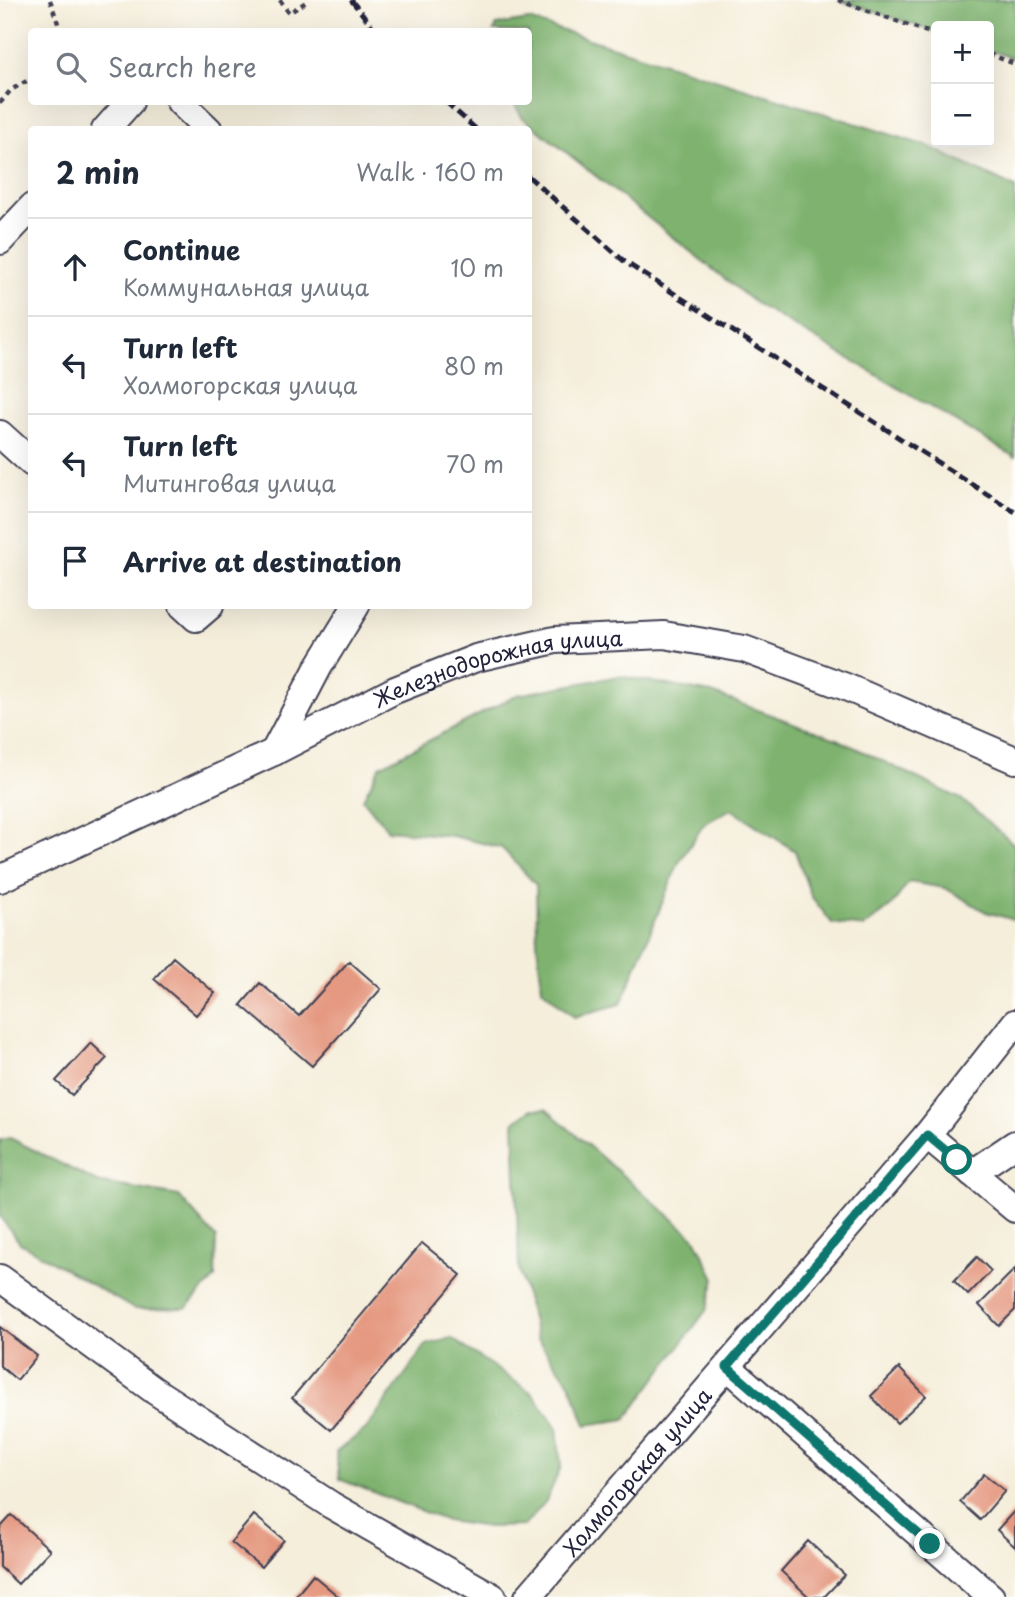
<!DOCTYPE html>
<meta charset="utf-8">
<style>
:root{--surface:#fff;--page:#f6f6f7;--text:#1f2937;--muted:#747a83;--line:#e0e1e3}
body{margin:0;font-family:"Playpen Sans",sans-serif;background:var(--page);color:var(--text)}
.controls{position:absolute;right:21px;top:21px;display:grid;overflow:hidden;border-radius:7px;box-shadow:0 7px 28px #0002}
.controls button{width:63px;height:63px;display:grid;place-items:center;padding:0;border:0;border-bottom:2px solid var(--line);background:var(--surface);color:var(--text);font:35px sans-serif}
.stop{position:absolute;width:21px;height:21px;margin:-16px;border:5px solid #0f766e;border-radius:50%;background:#fff}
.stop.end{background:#0f766e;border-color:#fff;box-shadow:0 2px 7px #0008}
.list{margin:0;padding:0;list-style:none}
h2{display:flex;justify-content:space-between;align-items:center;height:91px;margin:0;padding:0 28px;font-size:30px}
h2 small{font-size:23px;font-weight:400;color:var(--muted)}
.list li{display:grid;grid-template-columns:46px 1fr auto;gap:21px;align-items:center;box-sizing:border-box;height:98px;padding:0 28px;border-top:2px solid var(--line)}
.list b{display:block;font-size:26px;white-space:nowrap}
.list p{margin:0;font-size:23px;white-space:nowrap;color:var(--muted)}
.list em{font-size:23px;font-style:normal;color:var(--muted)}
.icon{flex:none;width:38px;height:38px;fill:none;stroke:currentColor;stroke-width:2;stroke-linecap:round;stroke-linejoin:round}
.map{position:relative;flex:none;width:1015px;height:1597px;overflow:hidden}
.search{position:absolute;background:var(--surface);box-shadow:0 7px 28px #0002;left:28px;top:28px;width:504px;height:77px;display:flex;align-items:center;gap:18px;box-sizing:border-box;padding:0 24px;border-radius:7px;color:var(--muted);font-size:26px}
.panel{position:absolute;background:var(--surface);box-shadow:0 7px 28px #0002;left:28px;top:126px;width:504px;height:483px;border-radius:7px}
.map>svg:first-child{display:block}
.forest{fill:#7eb26e;stroke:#506a54;stroke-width:2}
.building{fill:#e59981}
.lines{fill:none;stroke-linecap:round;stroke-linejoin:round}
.minor-casing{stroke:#424153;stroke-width:30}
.path{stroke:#424153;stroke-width:4.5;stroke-dasharray:5 5;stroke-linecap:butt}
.minor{stroke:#fff;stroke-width:26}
.rail{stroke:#22223b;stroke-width:5;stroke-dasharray:10 5;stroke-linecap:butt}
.route{stroke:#0f766e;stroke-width:9}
.labels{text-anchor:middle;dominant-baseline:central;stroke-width:6;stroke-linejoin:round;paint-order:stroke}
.street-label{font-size:21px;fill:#22223b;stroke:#fdfcf7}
</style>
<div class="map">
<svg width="1015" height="1597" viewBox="0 0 1015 1597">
<rect width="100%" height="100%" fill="#fdfcf7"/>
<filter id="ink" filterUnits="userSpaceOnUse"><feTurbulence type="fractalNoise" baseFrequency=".0143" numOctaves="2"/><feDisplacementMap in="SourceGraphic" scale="14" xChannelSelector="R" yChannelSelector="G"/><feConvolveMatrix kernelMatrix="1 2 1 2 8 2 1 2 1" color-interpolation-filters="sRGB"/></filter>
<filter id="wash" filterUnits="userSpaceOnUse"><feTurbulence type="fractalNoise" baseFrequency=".00686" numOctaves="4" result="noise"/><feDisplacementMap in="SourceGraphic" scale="28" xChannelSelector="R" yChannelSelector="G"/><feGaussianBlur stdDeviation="1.57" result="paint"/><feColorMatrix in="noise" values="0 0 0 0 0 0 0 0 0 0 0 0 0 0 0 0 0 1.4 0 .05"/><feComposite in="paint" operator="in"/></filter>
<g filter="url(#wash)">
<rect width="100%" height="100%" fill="#f5eedb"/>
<path class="forest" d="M839,0H1015V59L989,50V26H936V32Z
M529,20L930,147L1015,188V457L755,303L522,117L513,102H528V32L494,31L497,25Z
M619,676L712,693L839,740L961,799L1015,845V920L986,912L945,888L909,882L891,906L864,927L832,923L811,896L795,851L731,809L704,824L678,864L621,1004L574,1017L542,989L537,943L536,885L502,848L453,836L388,830L363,799L380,766L517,695Z
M532,1109H546L695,1238L715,1278L707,1309L626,1419L586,1425L570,1384L537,1338L519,1269L514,1122Z
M10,1138L97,1182L179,1196L216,1238L215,1278L186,1308L134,1309L20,1243L0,1217V1140Z
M451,1338L532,1393L557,1427L561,1467L546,1501L524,1526L489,1527L447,1521L339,1479L336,1452L366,1429L426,1345Z"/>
<g id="blocks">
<path class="building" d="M173,957L215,993L196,1015L154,979Z
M349,961L381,989L312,1066L241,1005L260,983L299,1016Z
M91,1043L107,1058L72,1095L56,1081Z
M422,1243L461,1275L331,1430L292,1398Z
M977,1257L991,1271L968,1295L954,1281Z
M1015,1269V1310L999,1326L979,1305Z
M0,1327L37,1356L17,1380L0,1366Z
M899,1368L926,1396L897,1423L871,1396Z
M984,1474L1005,1491L980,1520L960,1502Z
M1015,1510V1547L997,1530Z
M12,1515L50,1550L18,1584L0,1567V1528Z
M254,1515L284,1540L261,1567L231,1542Z
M808,1541L845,1575L824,1597H809L781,1571Z
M313,1575L339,1597H295Z"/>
</g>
</g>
<g filter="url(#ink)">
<use href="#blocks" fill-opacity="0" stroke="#424153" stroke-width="2"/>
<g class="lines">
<defs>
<g id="minor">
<path d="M180,102L209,130"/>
<path d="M105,130L130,102"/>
<path d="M0,241L32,207"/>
<path d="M0,434L32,463"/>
<path d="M183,606L196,618L210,606"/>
<path d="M274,752L319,666L356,606"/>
<path id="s1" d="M0,879L274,752L395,690L476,658L555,640L664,635L744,649L846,687L1015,760"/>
<path d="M927,1135L1015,1209"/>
<path d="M972,1173L1015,1144"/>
<path d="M0,1278L155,1391L331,1505L493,1597"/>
<path d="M728,1367L991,1597"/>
<path id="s2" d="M528,1597L927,1135L1015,1023"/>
</g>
</defs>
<use href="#minor" class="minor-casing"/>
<path class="path" d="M50,0L61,32
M280,0L289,13L309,0
M838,0L936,35
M989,54L1015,64
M0,103L11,90L32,78"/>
<use href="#minor" class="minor"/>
<path class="rail" d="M351,0L377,32
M446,102L477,130
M528,176L625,262L1015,512"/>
</g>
</g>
<g class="lines" filter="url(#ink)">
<path class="route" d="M930,1544L727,1367L927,1135L957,1160"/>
</g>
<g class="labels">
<g class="street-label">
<text stroke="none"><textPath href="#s1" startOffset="544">Железнодорожная улица</textPath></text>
<text stroke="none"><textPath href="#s2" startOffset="166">Холмогорская улица</textPath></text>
</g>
</g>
</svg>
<div class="controls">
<button>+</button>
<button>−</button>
</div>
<div class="stop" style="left:957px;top:1160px"></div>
<div class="stop end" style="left:930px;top:1544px"></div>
<div class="search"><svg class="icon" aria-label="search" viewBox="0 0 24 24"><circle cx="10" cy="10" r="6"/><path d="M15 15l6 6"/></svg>Search here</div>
<section class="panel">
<h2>2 min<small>Walk · 160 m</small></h2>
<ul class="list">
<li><svg class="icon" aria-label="ahead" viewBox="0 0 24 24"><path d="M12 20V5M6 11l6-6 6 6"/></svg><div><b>Continue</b><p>Коммунальная улица</p></div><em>10 m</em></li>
<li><svg class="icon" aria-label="left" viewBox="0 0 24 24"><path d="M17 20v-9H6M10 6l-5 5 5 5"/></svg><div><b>Turn left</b><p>Холмогорская улица</p></div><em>80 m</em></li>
<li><svg class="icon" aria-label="left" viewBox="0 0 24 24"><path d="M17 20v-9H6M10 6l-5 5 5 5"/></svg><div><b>Turn left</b><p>Митинговая улица</p></div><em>70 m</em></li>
<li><svg class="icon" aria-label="arrive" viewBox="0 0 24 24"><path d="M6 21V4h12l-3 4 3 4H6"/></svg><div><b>Arrive at destination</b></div></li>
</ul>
</section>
</div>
